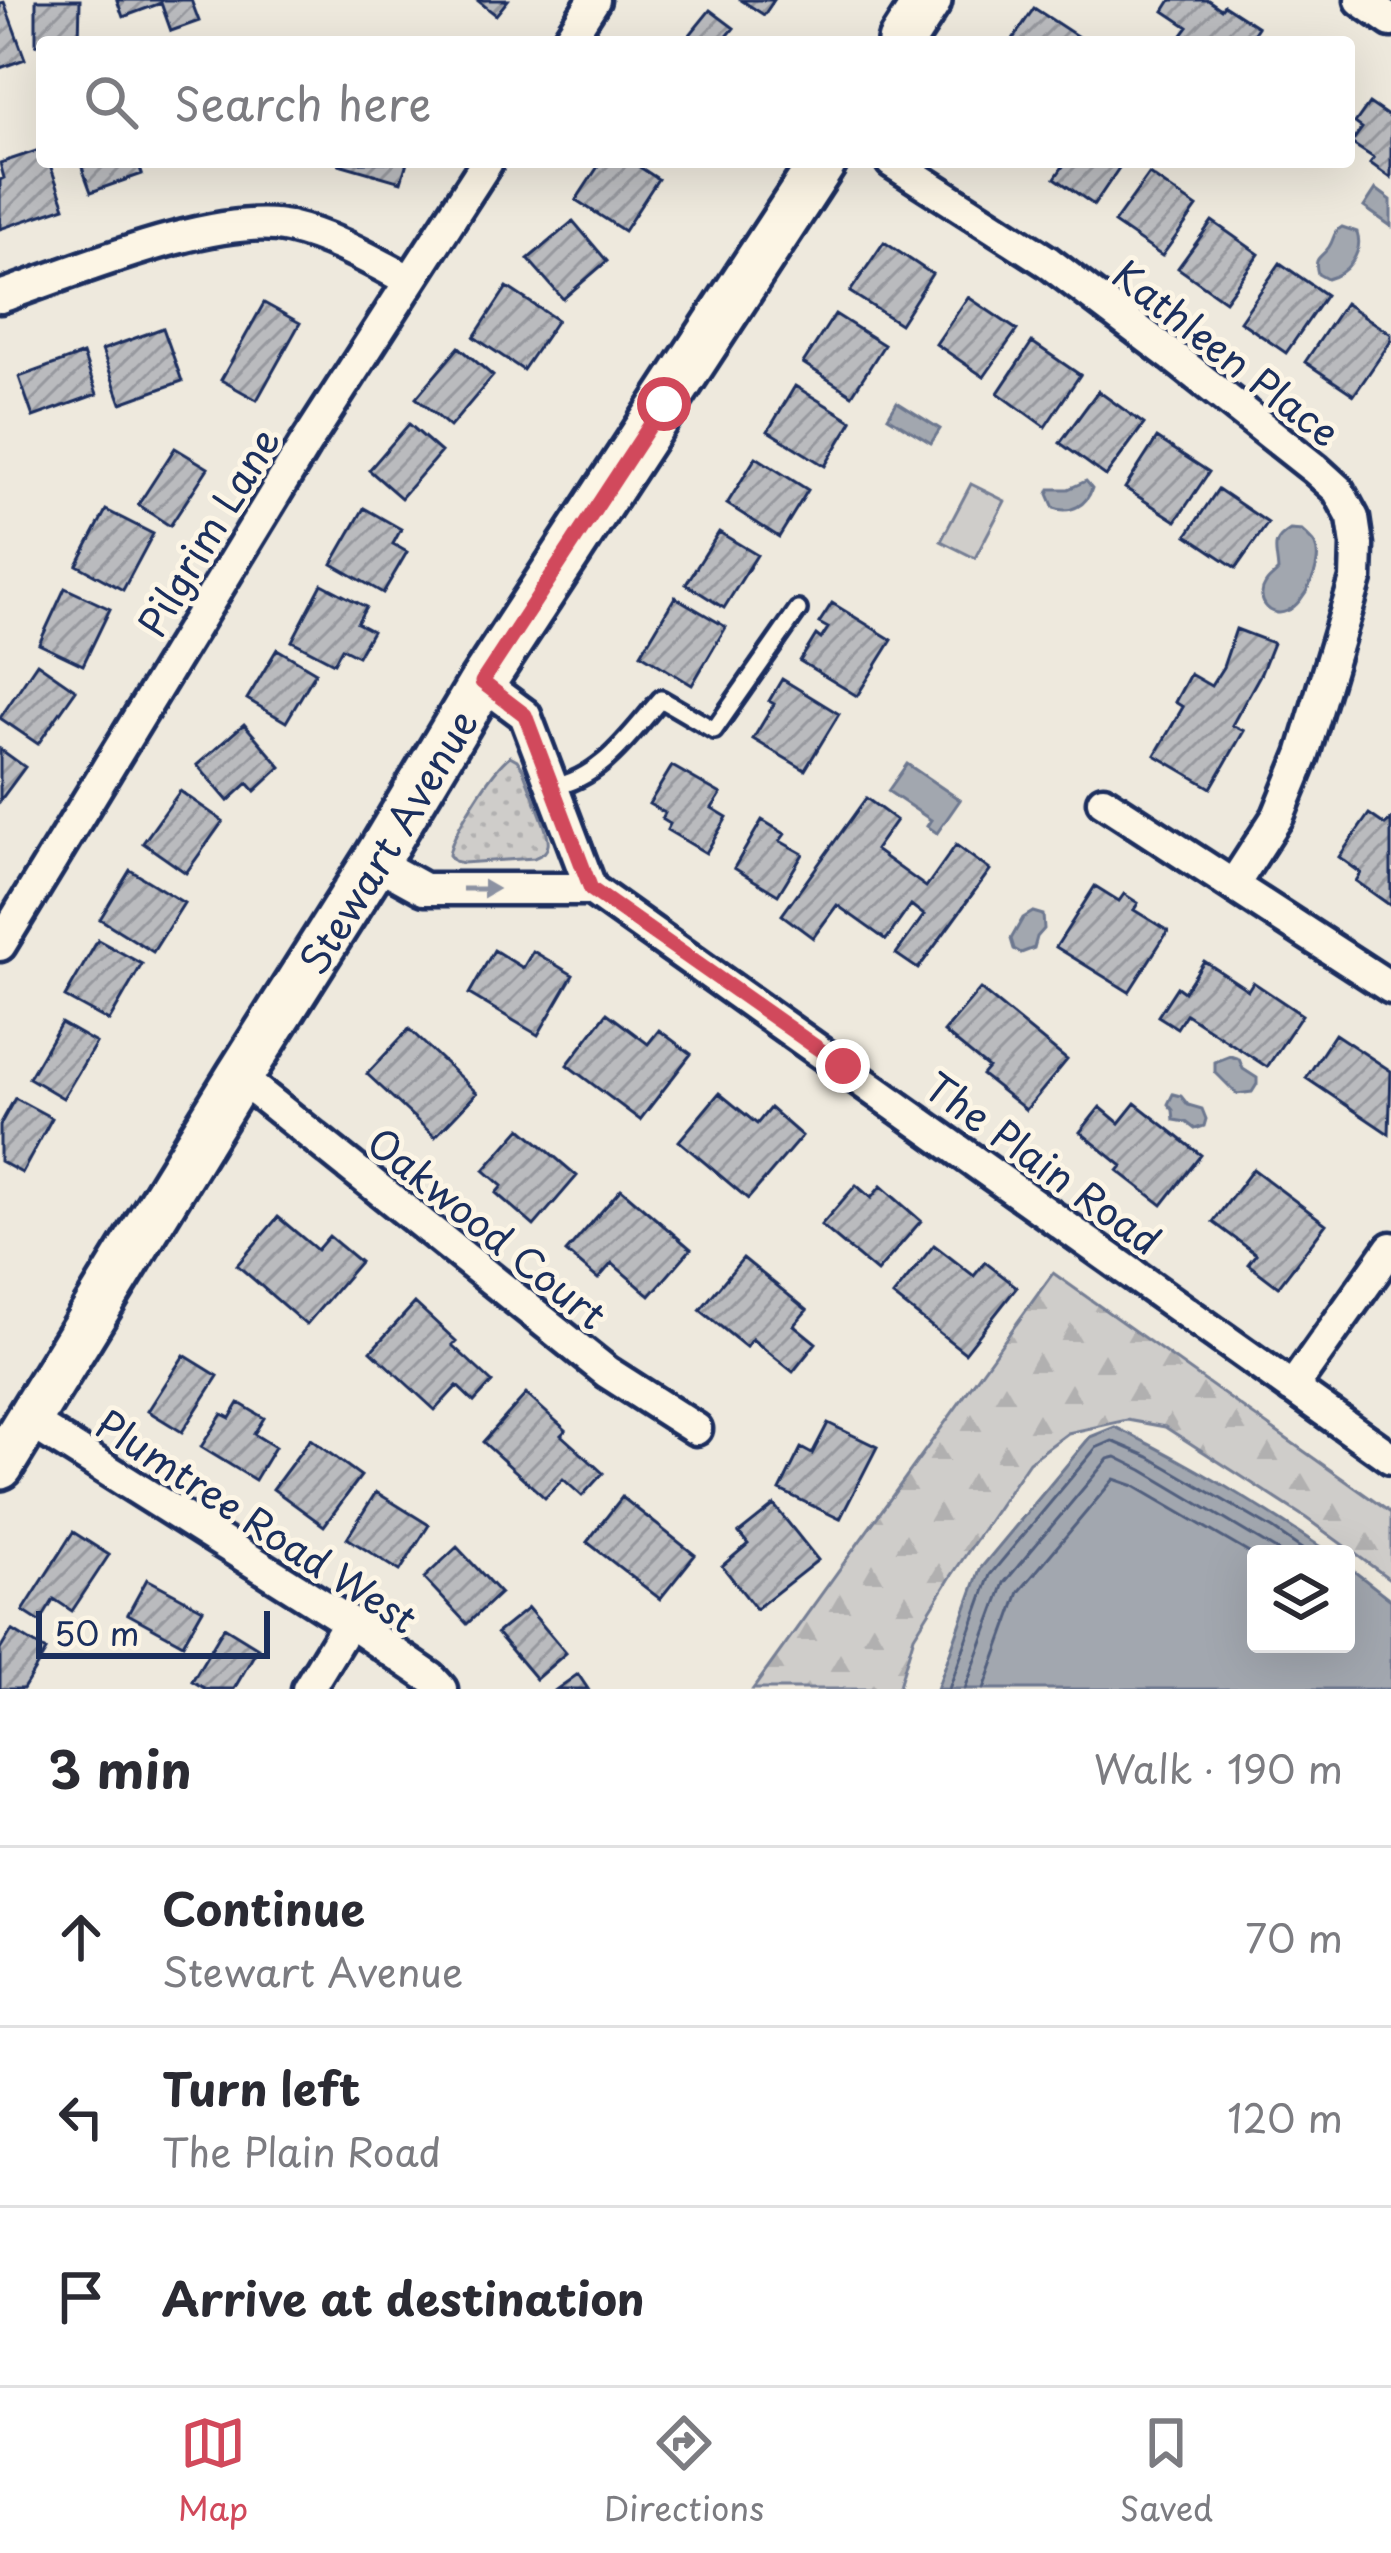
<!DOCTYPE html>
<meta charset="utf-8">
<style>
:root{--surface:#fff;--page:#f2f2f3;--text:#2b2b33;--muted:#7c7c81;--line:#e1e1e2;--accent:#d1495b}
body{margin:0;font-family:"Playpen Sans",sans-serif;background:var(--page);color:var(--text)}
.controls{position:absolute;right:36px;bottom:36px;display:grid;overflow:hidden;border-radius:12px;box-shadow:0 12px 48px #0002}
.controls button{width:108px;height:108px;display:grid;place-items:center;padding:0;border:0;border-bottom:3px solid var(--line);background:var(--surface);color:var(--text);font:60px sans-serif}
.scale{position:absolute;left:36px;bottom:30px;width:234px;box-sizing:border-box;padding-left:12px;border:6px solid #1b2f5e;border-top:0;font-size:33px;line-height:42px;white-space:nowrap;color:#1b2f5e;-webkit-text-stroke:9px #fcf5e5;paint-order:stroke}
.stop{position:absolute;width:36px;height:36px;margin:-27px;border:9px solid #d1495b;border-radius:50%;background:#fff}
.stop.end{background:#d1495b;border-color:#fff;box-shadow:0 3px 12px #0008}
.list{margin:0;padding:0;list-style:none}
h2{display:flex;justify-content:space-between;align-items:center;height:156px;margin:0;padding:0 48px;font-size:51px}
h2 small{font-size:39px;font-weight:400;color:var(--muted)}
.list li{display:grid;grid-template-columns:78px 1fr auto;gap:36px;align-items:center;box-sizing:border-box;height:180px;padding:0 48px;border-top:3px solid var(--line)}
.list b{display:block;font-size:45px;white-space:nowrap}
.list p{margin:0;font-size:39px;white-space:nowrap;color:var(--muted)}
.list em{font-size:39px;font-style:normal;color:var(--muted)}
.icon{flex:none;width:66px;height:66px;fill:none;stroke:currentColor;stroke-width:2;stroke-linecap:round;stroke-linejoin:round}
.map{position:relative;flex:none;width:1391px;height:1689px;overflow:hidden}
.search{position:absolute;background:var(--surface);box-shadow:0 12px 48px #0002;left:36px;right:36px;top:36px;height:132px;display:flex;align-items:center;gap:30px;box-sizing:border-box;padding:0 42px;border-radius:12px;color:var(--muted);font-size:45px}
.sheet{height:696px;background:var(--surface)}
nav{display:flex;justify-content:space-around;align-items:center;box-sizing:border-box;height:168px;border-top:3px solid var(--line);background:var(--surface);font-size:33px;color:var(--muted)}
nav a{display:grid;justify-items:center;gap:6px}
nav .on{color:var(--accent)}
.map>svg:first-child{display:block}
.grass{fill:url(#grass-dots);stroke:#757e94;stroke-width:3}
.forest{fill:url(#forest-firs);stroke:#757e94;stroke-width:3}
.pitch{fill:#cfcdca;stroke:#757e94;stroke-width:3}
.water{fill:#a2a7af;stroke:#6c778f;stroke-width:3}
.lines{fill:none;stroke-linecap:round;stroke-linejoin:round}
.shore{stroke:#515f7e;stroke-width:3}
.building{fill:url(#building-hatch);stroke:#1b2f5e;stroke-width:3}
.lane-casing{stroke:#1b2f5e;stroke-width:24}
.street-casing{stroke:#1b2f5e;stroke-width:39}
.secondary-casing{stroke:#1b2f5e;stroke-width:54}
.lane{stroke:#fcf5e5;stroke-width:15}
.street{stroke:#fcf5e5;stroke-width:30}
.secondary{stroke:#fcf5e5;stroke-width:45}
.oneway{fill:#8c92a2}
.route{stroke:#d1495b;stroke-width:15}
.labels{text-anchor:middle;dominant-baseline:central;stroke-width:10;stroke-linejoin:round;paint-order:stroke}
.street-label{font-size:39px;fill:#1b2f5e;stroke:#fcf5e5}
</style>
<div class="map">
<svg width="1391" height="1689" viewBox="0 0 1391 1689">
<defs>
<pattern id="grass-dots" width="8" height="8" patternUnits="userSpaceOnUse" patternTransform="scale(3)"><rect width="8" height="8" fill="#cfcdca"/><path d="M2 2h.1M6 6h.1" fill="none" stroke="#b1b0b0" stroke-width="1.8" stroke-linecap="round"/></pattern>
<pattern id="forest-firs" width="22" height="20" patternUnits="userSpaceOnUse" patternTransform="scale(3)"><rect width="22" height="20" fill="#cfcdca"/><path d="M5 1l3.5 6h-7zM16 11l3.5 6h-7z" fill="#b1b0b0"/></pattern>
<pattern id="building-hatch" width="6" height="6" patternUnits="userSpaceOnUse" patternTransform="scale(3)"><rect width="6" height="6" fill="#babbbe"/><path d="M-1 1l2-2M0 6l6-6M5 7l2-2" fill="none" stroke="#96989e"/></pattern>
</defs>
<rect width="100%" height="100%" fill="#eee9dd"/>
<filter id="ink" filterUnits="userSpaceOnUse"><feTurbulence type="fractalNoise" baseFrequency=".00833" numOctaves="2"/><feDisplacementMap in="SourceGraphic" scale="24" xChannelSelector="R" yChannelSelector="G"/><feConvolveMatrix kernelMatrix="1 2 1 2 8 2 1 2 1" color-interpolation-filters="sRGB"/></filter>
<g filter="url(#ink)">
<path class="grass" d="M510,756L517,760L523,769C527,784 551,833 548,845C546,854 542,854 534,858L463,863L454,861L449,855C452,832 492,770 510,756Z"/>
<path class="forest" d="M1053,1273L1391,1513V1580L1306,1518L1165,1427L1127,1420L1068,1433L1029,1462L950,1578L914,1636L898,1689H753Z"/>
<path class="pitch" d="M971,484L1005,501L975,558L941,541Z"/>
<path class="water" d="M1376,189L1391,200V226L1364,207Z
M1342,227L1357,232C1364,253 1347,274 1327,279L1318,274C1313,256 1321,259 1329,247C1335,238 1332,233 1342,227Z
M897,402L940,429L931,443L888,417Z
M1086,481L1092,488C1087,505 1071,514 1054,508L1048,494L1050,489H1068Z
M1290,530L1302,531C1305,534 1313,541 1315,545C1324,564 1305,603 1287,611C1271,619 1255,600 1265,585C1268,579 1274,576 1278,571C1277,550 1269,543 1290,530Z
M907,764L960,800L937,833L927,826L931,820L888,791Z
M1033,912L1043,915L1044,929L1037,937L1034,948L1021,953L1014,949L1011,939L1023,918Z
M1230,1056L1239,1059L1243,1069L1257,1078V1084L1252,1092L1237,1094L1215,1072V1062Z
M1173,1094L1181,1096L1188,1105L1202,1109L1206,1119L1204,1126L1195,1129L1186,1122L1174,1120L1173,1110L1168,1104Z
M1115,1427C1190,1463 1262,1507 1331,1554H1256V1644H1346V1565L1391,1600V1689H937L980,1569L1090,1437Z"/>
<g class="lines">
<path class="shore" d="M949,1689L990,1575L1096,1448L1112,1441L1149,1457L1273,1529L1309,1554
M965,1689L1004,1583L1108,1459L1116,1457L1142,1470L1283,1554
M984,1689L1019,1592L1114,1479L1134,1486L1256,1557"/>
</g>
<path class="building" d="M36,0H80L79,42H42V45H36Z
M117,0H191L199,21L171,31L161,3L123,17Z
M477,0H508L496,15Z
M741,0H774L764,15Z
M1171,0H1208L1221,9L1224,5L1258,27L1248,42H1192L1182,35L1188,27L1164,11Z
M4,2L25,59L0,68V3Z
M1034,8L1083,40L1082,42H1011Z
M710,10L734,28L725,39L728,42H684Z
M1369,103L1391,118V178L1370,163L1374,158L1351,143L1362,128L1355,123Z
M42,149V162H49L65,207L0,229V180L4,178L0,163Z
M80,162H138L142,174L91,192Z
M340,162H407L401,182L339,164Z
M601,162H632L658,179L624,231L576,200Z
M1066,162H1123L1094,205L1055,178Z
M1149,174L1197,207L1162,256L1114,223Z
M573,221L607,261L563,299L528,259Z
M1212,221L1259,254L1225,301L1178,268Z
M884,242L932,274L900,324L850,292Z
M1280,263L1326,295L1286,353L1240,321Z
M507,287L557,320L523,370L474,337Z
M968,297L1017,330L984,377L936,344Z
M264,303L300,323L257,400L221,380Z
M1345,303L1391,334V341L1354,395L1305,362Z
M835,314L884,345L852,395L803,363Z
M163,328L182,381L121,403L102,350Z
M1032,342L1080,375L1045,427L998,393Z
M459,347L493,376L450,427L416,398Z
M83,354L97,394L33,417L19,377Z
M795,386L852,421L825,466L768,431Z
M1098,391L1144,424L1106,476L1060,443Z
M409,424L441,452L401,498L369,470Z
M1157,438L1209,472L1176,521L1125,488Z
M175,448L208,468L170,526L138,505Z
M756,457L808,490L779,537L727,504Z
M1218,489L1268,523L1236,568L1187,535Z
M364,508L401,529L393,544L407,552L383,593L332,564Z
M106,510L153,534L123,590L77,565Z
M719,532L757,555L724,608L686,584Z
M322,584L366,607L357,623L372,631L358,656L342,648L334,663L292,641Z
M65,588L110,609L83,665L39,644Z
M675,597L726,627L692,685L641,654Z
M832,603L892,640L857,696L800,661L816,635L821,639L828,628L819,623Z
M1236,629L1273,643L1261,673L1232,725L1244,731L1211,788L1155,755L1183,707L1175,702L1190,674L1211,686L1223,667Z
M277,649L316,672L286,722L247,699Z
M37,663L76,690L38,744L0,718Z
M782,679L839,714L805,770L753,739L774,704L769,701Z
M244,724L281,767L255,791L248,783L228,801L197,765Z
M0,749L25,767L0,801Z
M672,766L721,794L712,808L727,817L706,853L667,830L670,824L662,819L665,813L649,804Z
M180,791L223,821L186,873L143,843Z
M866,798L896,820L875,850L926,887L956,845L990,870L918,969L896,954L924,915L911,905L886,940L837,905L813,938L782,915Z
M1369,814L1385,825L1391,820V906L1356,881L1361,873L1339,857Z
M762,820L785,834L780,841L803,854L778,895L734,868Z
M130,870L184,903L153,952L100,919Z
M1095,886L1119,901L1124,894L1138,903L1134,910L1168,931L1129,992L1056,947Z
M98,940L142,964L109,1021L65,997Z
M494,950L523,968L533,951L573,975L538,1035L469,994Z
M1204,961L1248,990L1253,982L1302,1015L1267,1067L1186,1014L1177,1028L1158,1016L1177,987L1184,992Z
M980,989L1067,1060L1026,1110L982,1075L988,1068L944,1032Z
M607,1013L648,1044L659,1030L691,1054L640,1120L567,1065Z
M61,1023L96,1043L63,1098L29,1078Z
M409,1029L477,1093L435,1137L367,1074Z
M1335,1034L1391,1071L1389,1134L1306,1078Z
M719,1093L757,1124L770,1108L802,1136L748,1199L679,1141Z
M15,1098L52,1118L22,1173L0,1161V1125Z
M1135,1103L1201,1155L1162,1205L1118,1171L1122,1166L1080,1132L1100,1107L1119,1123Z
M521,1128L577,1176L534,1226L496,1193L502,1186L484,1170Z
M1253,1169L1326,1224L1278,1287L1248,1264L1256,1254L1213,1222Z
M856,1185L871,1198L881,1186L921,1221L877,1272L821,1225Z
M621,1189L691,1249L650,1296L612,1263L598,1279L566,1252Z
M278,1217L317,1250L329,1236L360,1262L306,1325L237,1265Z
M934,1245L974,1276L985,1262L1017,1287L965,1353L893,1296Z
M743,1258L807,1310L794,1325L816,1343L793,1372L752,1339L746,1347L700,1310Z
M415,1303L456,1341L452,1345L492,1382L474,1402L457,1386L435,1410L371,1351Z
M184,1355L218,1376L182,1432L148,1411Z
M526,1394L566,1430L561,1435L603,1473L582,1496L563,1479L545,1498L483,1442Z
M239,1403L264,1418L254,1434L275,1447L255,1480L201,1447L222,1414L230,1418Z
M828,1423L877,1447L840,1519L780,1490L801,1448L812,1454Z
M310,1439L361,1476L324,1526L273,1489Z
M376,1492L429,1525L400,1571L347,1538Z
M622,1497L695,1555L660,1599L587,1542Z
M774,1505L818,1560L756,1609L722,1566L748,1544L739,1533Z
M73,1532L109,1555L72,1611L54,1599L40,1622L23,1611Z
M457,1547L500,1593L467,1624L424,1578Z
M147,1579L203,1609L183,1644L128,1614Z
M528,1608L566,1653L536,1679L497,1633Z
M224,1627L258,1648L234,1689H206L192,1681Z
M12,1630L46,1651L23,1689H0V1650Z
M578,1674L588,1689H557Z"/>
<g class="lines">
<defs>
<path id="lane" d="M552,787C601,779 631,733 661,699L714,730L798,610"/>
<path id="street" d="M1361,0L1391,21
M567,42L594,0
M892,162L1048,262L1171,355L1315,469L1338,490L1353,518L1357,545L1356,579L1303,755L1278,816L1234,884
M0,297C71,273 218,211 289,227C332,237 371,260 409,280
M482,683L525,715L591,889L1391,1458
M1103,801L1391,988
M375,862L424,889H591
M0,945L304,446L487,162
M239,1077L607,1372L696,1429
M1292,1388L1391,1248
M28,1420L349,1622L431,1678L441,1689
M308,1689L349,1622"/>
<g id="secondary">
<path d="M901,42L928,0"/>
<path id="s1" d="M0,1466L239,1077L375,862L482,683L823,162"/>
</g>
</defs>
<use href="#lane" class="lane-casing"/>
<use href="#street" class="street-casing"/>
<use href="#secondary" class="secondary-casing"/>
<use href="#lane" class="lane"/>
<use href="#street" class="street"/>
<use href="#secondary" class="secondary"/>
</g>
<defs><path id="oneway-solid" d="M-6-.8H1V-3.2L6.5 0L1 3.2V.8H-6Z" transform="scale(3)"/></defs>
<use class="oneway" href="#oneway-solid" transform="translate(480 889)"/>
</g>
<g class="lines" filter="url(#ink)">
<path class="route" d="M664,404L482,682L525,715L591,889L843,1066"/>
</g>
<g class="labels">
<g class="street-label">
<text transform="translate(1227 352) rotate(38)">Kathleen Place</text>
<text transform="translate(207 531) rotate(-59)">Pilgrim Lane</text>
<text stroke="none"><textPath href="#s1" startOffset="735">Stewart Avenue</textPath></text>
<text transform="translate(1044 1162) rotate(36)">The Plain Road</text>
<text transform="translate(488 1227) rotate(39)">Oakwood Court</text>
<text transform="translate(257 1520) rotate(33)">Plumtree Road West</text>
</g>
</g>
</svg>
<div class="controls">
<button><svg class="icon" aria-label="layers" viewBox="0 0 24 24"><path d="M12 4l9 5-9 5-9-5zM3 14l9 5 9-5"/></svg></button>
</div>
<div class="scale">50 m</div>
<div class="stop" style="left:664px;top:404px"></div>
<div class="stop end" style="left:843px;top:1066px"></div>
<div class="search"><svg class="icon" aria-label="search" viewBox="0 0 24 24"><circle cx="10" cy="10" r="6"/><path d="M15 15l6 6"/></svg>Search here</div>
</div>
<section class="sheet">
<h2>3 min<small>Walk · 190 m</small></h2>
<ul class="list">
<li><svg class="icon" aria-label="ahead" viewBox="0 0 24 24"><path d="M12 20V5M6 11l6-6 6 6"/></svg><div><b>Continue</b><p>Stewart Avenue</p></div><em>70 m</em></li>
<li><svg class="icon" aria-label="left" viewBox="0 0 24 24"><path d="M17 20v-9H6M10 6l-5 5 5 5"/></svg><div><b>Turn left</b><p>The Plain Road</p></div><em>120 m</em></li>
<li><svg class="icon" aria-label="arrive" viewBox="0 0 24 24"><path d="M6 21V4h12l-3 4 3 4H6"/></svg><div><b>Arrive at destination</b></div></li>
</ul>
</section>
<nav>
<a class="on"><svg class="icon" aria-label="map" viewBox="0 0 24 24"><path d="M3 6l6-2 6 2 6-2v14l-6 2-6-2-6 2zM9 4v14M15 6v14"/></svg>Map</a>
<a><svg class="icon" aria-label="directions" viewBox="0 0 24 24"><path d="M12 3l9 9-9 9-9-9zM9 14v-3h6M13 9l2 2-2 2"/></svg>Directions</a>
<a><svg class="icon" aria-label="saved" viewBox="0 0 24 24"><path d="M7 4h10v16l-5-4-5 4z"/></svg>Saved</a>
</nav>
